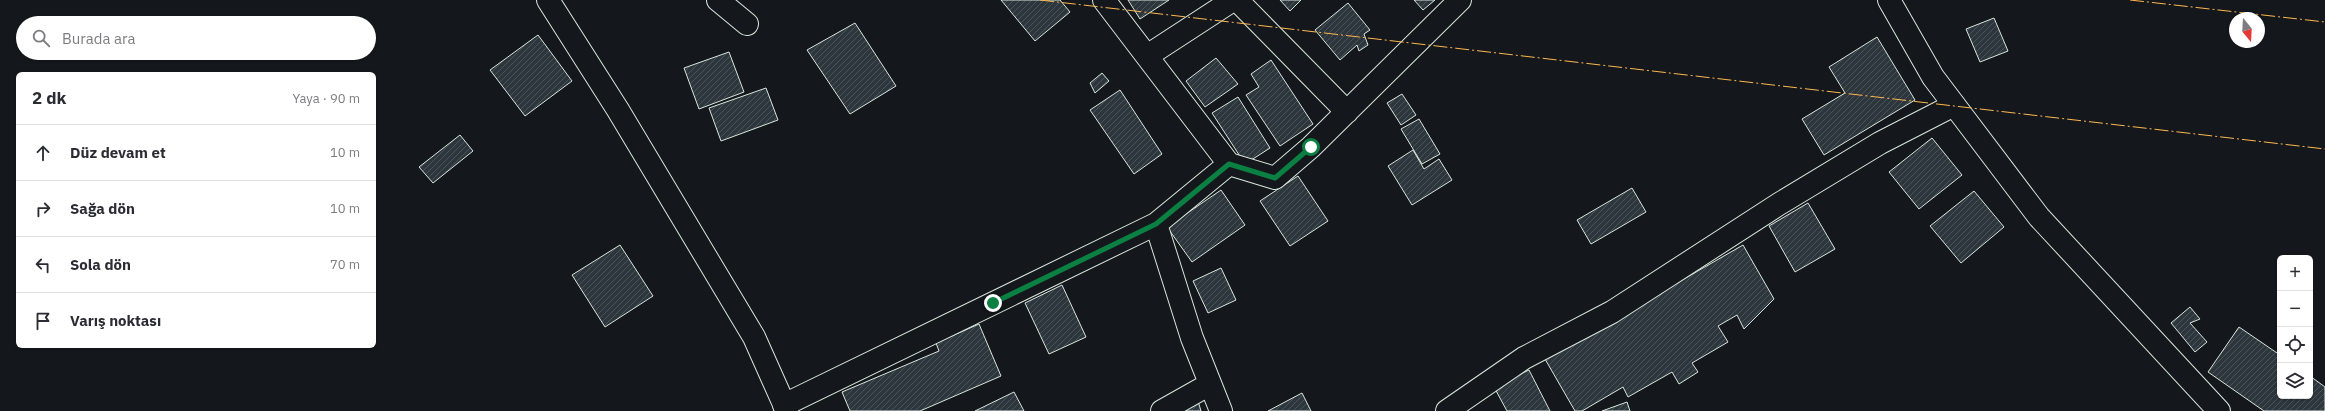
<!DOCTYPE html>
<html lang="tr">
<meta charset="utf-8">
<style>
:root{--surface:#fff;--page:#f2f2f3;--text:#2b2b33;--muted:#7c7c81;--line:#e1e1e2}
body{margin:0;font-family:"IBM Plex Sans",sans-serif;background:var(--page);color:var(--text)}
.controls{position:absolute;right:12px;bottom:12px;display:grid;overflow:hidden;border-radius:6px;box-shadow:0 1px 3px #0004}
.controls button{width:36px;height:36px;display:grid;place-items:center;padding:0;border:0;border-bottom:1px solid var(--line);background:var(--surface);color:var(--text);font:20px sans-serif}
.compass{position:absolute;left:2229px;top:12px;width:36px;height:36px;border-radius:50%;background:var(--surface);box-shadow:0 1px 3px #0004;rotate:162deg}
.stop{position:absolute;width:12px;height:12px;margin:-9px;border:3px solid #0b8043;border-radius:50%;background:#fff}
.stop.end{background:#0b8043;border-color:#fff;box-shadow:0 1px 4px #0008}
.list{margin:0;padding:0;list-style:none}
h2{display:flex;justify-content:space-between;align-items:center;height:52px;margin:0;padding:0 16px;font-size:17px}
h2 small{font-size:13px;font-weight:400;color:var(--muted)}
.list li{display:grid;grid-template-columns:26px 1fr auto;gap:12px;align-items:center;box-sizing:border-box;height:56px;padding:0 16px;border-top:1px solid var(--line)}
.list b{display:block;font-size:15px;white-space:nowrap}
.list em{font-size:13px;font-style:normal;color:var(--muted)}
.icon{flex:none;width:22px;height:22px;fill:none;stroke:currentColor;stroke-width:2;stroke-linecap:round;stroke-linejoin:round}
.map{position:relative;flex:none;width:2325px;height:411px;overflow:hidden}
.search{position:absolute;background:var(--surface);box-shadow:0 1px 3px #0004;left:16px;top:16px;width:360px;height:44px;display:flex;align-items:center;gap:10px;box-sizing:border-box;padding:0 14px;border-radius:22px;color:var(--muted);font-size:15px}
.panel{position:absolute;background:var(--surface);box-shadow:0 1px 3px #0004;left:16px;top:72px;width:360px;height:276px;border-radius:6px}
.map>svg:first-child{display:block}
.building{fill:url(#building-hatch);stroke:#d8e6dc}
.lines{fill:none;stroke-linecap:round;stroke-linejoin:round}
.street-casing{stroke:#d8e6dc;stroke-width:24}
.secondary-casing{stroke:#d8e6dc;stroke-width:24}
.street{stroke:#14181c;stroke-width:22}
.secondary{stroke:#14181c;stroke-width:22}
.power{stroke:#ffb74d;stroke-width:1;stroke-dasharray:14 3 2 3;stroke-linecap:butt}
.route{stroke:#0b8043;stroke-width:5}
</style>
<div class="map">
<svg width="2325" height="411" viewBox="0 0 2325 411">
<defs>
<pattern id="building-hatch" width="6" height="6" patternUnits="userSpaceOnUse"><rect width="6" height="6" fill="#2c363c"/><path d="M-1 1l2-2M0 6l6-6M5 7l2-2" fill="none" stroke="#4a5358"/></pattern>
</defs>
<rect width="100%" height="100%" fill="#14181c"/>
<path class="building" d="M1001,0H1060L1070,12L1035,41Z
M1128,0H1169L1140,19Z
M1280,0H1301L1290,11Z
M1414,0H1435L1423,10Z
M1348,3L1370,30L1364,34L1368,45L1359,51L1357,45L1340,60L1315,30Z
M1994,18L2008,51L1980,62L1966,29Z
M855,23L896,86L850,114L807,50Z
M538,35L572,81L525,116L490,70Z
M1877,37L1915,100L1824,155L1802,119L1845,93L1829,67Z
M729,52L744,92L699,109L684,68Z
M1216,58L1238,84L1205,107L1186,81Z
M1271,60L1313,124L1280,146L1246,95L1259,87L1251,74Z
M1102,73L1109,81L1095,93L1090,83Z
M766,88L778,120L721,141L709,108Z
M1120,90L1162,154L1134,174L1090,110Z
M1402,94L1416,115L1401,125L1387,103Z
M1238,97L1270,148L1245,164L1212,113Z
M1419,119L1440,154L1422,164L1401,129Z
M460,135L473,151L433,183L419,167Z
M1932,138L1962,175L1919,209L1889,172Z
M1413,150L1424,169L1439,159L1452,180L1412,205L1388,166Z
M1298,176L1328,221L1290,246L1260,201Z
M1632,188L1646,212L1591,244L1577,220Z
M1221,190L1245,225L1192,262L1167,227Z
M1974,191L2004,227L1961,263L1930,226Z
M1808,203L1835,249L1795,272L1769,226Z
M620,245L653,296L605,327L572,275Z
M1743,245L1774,299L1744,329L1737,315L1718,326L1728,342L1692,363L1698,372L1679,384L1672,372L1628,397L1623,387L1582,411H1575L1545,359Z
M1221,268L1236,300L1208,313L1193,281Z
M1062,285L1086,337L1049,354L1025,303Z
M2190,307L2200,319L2190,323L2207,342L2195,352L2171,323Z
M979,324L1001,376L920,411H850L842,392L939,351L936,343Z
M2239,327L2280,355V396H2310V376L2325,387V411H2264L2208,372Z
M1529,370L1550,411H1507L1494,387Z
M1014,392L1024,411H975Z
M1302,393L1311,411H1268Z
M1198,401L1201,411H1186L1184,406Z
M1627,402L1630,411H1602Z"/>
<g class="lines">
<defs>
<path id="street" d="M718,0L747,24
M1104,0L1229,164L1156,224L1192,338L1221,411
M1237,0L1347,112
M1147,56L1233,0
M1229,164L1275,178L1311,147L1460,0
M784,405L1156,224
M1162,411L1210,384
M1447,411L1524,358L1612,312L1779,204L1880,143L1954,105"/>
<path id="secondary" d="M548,0L618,110L754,337L787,411
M1889,0L1933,77L2039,217L2219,411"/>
</defs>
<use href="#street" class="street-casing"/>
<use href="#secondary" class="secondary-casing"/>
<use href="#street" class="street"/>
<use href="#secondary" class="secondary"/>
<path class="power" d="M1040,0L2325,149
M2130,0L2325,22"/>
</g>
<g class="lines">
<path class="route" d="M993,303L1156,224L1229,164L1275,178L1311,147"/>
</g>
</svg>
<div class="controls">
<button>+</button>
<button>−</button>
<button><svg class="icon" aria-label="locate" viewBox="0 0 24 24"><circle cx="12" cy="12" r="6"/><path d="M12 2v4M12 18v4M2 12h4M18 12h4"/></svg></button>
<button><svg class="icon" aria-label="layers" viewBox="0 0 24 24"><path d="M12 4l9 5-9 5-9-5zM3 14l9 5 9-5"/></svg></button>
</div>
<svg class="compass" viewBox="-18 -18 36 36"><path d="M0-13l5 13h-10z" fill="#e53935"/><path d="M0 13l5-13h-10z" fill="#7c7c81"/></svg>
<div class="stop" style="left:1311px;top:147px"></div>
<div class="stop end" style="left:993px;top:303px"></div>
<div class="search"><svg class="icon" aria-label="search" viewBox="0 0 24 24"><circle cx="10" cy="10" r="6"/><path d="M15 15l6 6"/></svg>Burada ara</div>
<section class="panel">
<h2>2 dk<small>Yaya · 90 m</small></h2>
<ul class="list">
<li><svg class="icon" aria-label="ahead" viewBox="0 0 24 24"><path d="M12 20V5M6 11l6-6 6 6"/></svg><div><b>Düz devam et</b></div><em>10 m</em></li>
<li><svg class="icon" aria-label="right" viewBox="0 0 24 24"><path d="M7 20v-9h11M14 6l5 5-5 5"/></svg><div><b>Sağa dön</b></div><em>10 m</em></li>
<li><svg class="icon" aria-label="left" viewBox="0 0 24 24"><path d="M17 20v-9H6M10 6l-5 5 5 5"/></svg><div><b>Sola dön</b></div><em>70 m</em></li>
<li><svg class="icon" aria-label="arrive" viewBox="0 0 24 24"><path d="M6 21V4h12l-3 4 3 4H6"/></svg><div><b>Varış noktası</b></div></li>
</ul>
</section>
</div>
